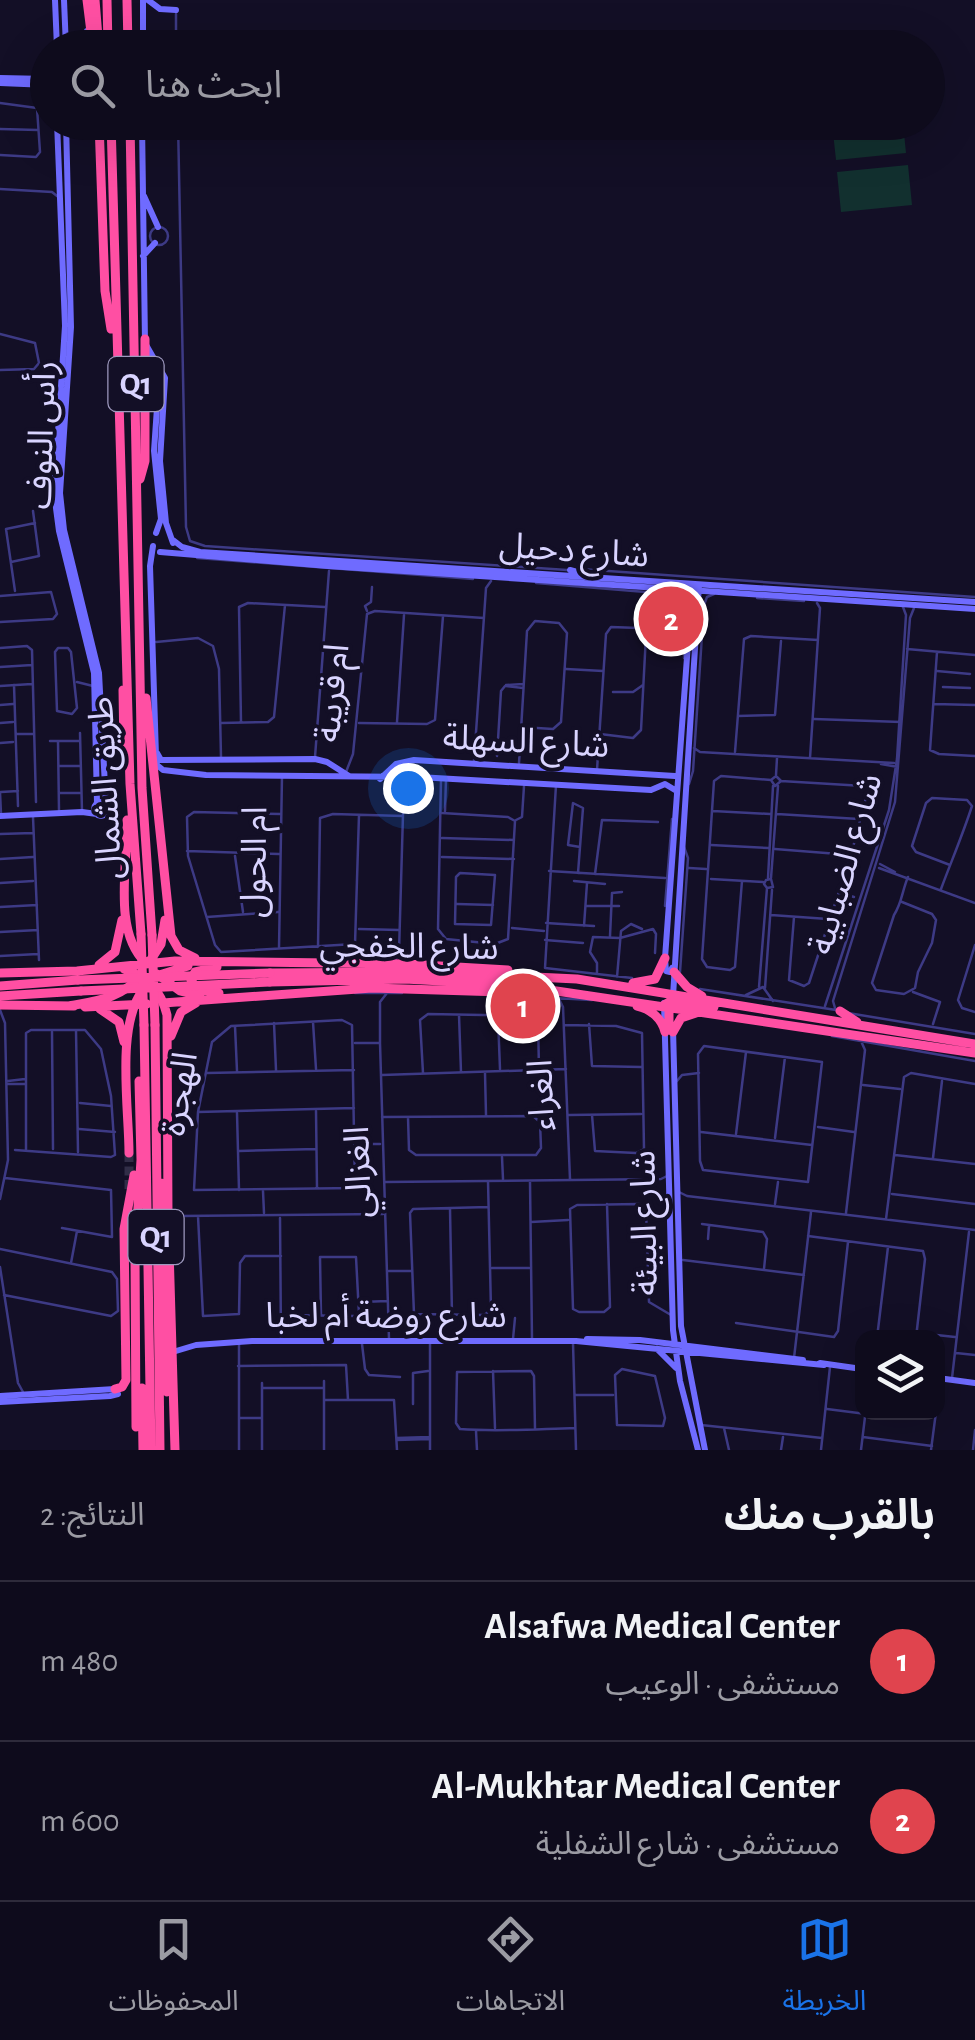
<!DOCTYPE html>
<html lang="ar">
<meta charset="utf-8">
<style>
:root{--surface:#0e0b1c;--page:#1c1929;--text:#f1f3f6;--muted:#9b9ba3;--line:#2e2b3b;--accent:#1a73e8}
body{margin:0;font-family:"Alegreya Sans","Noto Sans Arabic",sans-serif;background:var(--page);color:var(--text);direction:rtl}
.controls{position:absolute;right:30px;bottom:30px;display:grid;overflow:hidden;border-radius:20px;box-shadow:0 10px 40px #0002}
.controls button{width:90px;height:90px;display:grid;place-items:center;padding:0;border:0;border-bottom:2px solid var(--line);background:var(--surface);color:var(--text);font:50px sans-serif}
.you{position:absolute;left:408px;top:788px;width:35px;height:35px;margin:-25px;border:8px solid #fff;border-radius:50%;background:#1a73e8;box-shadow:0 0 0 15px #1a73e833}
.badge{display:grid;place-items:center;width:65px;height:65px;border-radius:50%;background:var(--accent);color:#fff;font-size:32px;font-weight:700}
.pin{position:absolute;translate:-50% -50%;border:5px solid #fff;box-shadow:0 2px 10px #0006}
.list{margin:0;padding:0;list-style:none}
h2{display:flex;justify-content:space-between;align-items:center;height:130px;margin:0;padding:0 40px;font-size:42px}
h2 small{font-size:32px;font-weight:400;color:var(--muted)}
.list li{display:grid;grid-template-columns:65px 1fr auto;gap:30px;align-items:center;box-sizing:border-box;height:160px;padding:0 40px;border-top:2px solid var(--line)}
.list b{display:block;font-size:38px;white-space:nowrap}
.list p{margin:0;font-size:32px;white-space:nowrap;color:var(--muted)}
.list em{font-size:32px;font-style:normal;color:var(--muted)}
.icon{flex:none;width:55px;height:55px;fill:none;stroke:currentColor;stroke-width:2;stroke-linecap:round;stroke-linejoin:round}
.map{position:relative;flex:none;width:975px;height:1450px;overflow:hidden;direction:ltr}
.search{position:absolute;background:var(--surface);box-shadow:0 10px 40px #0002;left:30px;right:30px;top:30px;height:110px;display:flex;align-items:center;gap:25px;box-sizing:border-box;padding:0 35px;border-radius:55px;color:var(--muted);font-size:38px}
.sheet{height:450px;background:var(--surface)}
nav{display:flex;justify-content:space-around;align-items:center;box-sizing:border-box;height:140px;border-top:2px solid var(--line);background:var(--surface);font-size:28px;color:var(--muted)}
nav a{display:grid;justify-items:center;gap:5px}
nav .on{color:var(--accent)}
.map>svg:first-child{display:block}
.green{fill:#12302f}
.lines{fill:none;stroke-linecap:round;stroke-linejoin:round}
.highway-tunnel{stroke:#312d47;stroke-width:9;stroke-dasharray:9 4.5;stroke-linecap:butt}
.street{stroke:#3d3a85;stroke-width:2.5}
.secondary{stroke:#6f6bff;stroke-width:6}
.highway{stroke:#ff4fa3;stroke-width:9}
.highway-bridge{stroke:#ff4fa3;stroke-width:9}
.labels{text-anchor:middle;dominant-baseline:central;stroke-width:8;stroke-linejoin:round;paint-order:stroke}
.shield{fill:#130f26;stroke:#9e99be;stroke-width:2.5}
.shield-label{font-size:32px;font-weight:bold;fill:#d9d4ff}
.street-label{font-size:35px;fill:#d9d4ff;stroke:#130f26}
</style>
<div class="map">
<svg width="975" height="1450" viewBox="0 0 975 1450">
<rect width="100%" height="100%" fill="#130f26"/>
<path class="green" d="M832,123H903L906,153L836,160Z
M908,165L912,205L841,212L837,172Z"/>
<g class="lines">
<path class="highway-tunnel" d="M129,1153V1190"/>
<path class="street" d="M176,48V14
M0,103L37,108L40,152L36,157L0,155
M178,122L186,527L190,541L205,546L567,570
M0,129L38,130
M0,189L52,192L57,196
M150 236a9 9 0 1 1 18 0a9 9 0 1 1-18 0Z
M0,334L35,343L39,363L34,369L0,370
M197,558L473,579
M11,562L39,556L33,511
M580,569L975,597
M536,583L682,595L686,603L684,658
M15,591L6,529L35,523
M0,596L51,592L57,614L53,619L0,622
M757,598L804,601
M367,611L365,606L371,602L372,587
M643,628L650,626L684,628
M156,642L198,638L213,646L219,669L221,757
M0,648L27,646L32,650L36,802
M58,648H68L71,652L77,708L72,714L57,711L55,652Z
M907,649L975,655
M937,652L930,750L939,754L975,756
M0,667L32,665
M566,669L603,671
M937,671L970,674
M77,682L93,686
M14,685L18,806
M506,685L523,684
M0,686L32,684
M506,686L523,688
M943,687L970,688
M613,692H633L643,685
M934,704L975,705
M0,705L13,704
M738,716L775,715L781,641
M814,719L901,722
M241,722L239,607L248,603L325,607
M397,722L404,615
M0,723L13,722
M221,723L268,722L274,717L285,605
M359,723L427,724L435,720L443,616
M80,733L82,811
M17,734H34
M50,741H79
M58,741L59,810
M0,743L13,742
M694,748L700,752L894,763
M735,752L744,639L751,636L818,640
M497,756L501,691L505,686
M315,757L329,571
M810,758L820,608L817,603
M474,761L486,588L491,581
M519,763C522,719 524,675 527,631L535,621L559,623L567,633L561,722L553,729L521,727
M881,764L898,767
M60,766H80
M597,770L606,634L611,627L639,628L646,635L641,730L633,738L600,734
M346,772L353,754L367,614L375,611L484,618
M776,775L777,758
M441,779L438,929L446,939L495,944L508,939L515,821
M781,781L864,786L868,790L851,855L809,983L804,986L789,980L794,917
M689,784L693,771L704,605L707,597L714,594
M556,785L545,968L632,978
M0,792L1,814
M1,792L18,791
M60,793H81
M445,811L446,779
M713,811L770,814
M442,813L508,817L515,821
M281,814L194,812L187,817L188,856L215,945L221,952L355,944L359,815
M777,814L859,819
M33,817L39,960
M516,820L522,817L524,786
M0,834L33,833
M442,838L514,840
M711,845L768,848
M775,849L851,855
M187,851L279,854
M235,856L243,912
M442,857L514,859
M0,859L33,857
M880,864L895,872
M689,868L706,869
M879,868L975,903
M549,871L665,878
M460,873L495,875L491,925L455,924L456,877Z
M578,873L583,808L573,803L568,845L580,847
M595,874L602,820L658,822
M768,878L773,786
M771,878L778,786
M711,879L763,882
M574,881L605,884
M742,881L735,967L730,970L707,967L702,959L714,781L721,776L771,780L775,786L781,781L776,776L771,780
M0,883L33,881
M941,889C951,862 963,834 972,806L967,800L932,798L926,803L912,846L916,852L950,865
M841,893L854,897
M902,902L932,914L936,920L932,943L918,972L915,988L904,994L876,990L872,983L894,915C902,903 902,891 908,877
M457,904L493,905
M586,906H619
M665,906L672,819
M0,907L37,905
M771,915L828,919
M207,917L278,912
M546,923L594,926
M584,926L587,883
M512,928L544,931
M359,929L399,930
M0,932L38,930
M610,936L612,893L622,892
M545,940L583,943
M975,945L958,1000L962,1008L975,1012
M318,947L320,818L333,814L403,816
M279,948L282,776
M0,956L38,954
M395,961L399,952L404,780
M680,972L688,858L684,847
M597,973V963L590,952L593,937L620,938L653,929L656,934L655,953
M617,977L621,931L631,924L642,929
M759,987L767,888L764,884L766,880L771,879L773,887L767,888
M765,988L772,890
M700,989L836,1010
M913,992L940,1002L933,1024
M355,993H402
M387,993L380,1002V1043L389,1339
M746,995L763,987L773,1001
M535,997L592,1000
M559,999L563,1007L570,1179
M825,1006L889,810L897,759L906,615L903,607
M835,1008L833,1001L895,802L910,618L914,608
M0,1010L5,1023L8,1160L0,1199
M848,1013L975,1034
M459,1015L461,1072
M498,1018L500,1069
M342,1020L352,1025L355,1188L194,1190L198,1112L212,1042L231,1026Z
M313,1022L316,1069
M274,1023L276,1070
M589,1024L592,1066L641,1067
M564,1025L616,1026L642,1033L644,1149L636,1153L595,1151L592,1115
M235,1026L237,1071
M76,1030L78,1152
M52,1032L53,1149
M832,1036L975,1061
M355,1043H380
M704,1046L822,1062L808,1182L703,1170L700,1161L698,1054Z
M207,1073L354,1070
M423,1073L420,1020L428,1014L534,1016L538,1021L539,1070
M485,1073L486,1115
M382,1075L566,1069
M8,1081L25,1079
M677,1081L682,1075L699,1073
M8,1084H25
M863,1085L900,1089
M80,1103L111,1106
M316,1111L317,1188
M198,1112L354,1108
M237,1113L239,1190
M569,1115L641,1114
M382,1117L533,1116L540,1122L541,1148L536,1155H416L409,1150L408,1117
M818,1127L854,1132
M79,1129L115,1132
M701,1132L812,1145
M736,1134L746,1052
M775,1138L785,1057
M358,1144H380
M15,1150L111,1157L115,1155L111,1096L101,1049L85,1030H31L26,1033V1150
M239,1151L316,1149
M895,1155L975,1164
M502,1157L503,1179
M933,1158L942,1081
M5,1178L111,1190L112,1237L62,1228
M385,1182L661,1179L667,1176
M530,1182L532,1339
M263,1191L264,1213
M679,1192L687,1196L975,1230
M892,1194L975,1204
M607,1204L610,1307L604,1312H579L573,1309L570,1209L577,1205L639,1204L646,1209L649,1302L671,1315
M775,1204L778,1182
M488,1207L413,1209L410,1213L414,1314L484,1315L491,1310L488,1181
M450,1209L452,1315
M846,1213L865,1050L861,1041
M180,1216L383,1214
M198,1216L203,1316L239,1314L240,1263L245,1256H281
M280,1218L281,1340
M886,1219L904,1077L911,1073L975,1084
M531,1222L568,1220
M702,1224L763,1232L767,1239L764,1269
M808,1236L923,1251L925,1259L916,1338
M708,1239L709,1226
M0,1249L112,1272L117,1279L118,1311L111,1316L4,1295
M683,1260L804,1275
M71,1263L77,1231
M0,1267L18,1383L23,1392
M492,1268H529
M389,1271H411
M362,1302L387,1301
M280,1315L355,1316L359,1314L356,1257H320L321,1315
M736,1323L834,1337L838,1331L848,1242
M918,1333L955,1337
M877,1338L888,1247
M513,1339L515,1318
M430,1342V1450
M573,1343L576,1450
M362,1344L365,1369L369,1375L400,1377
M956,1353L975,1355
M794,1358L811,1212
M238,1366L346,1365L348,1400
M622,1369L655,1376L665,1418L663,1426L617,1425L615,1375Z
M493,1371L495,1428
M952,1378L969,1232
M262,1383V1450
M262,1388H323
M576,1395H613
M325,1400H394L397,1450
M413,1404V1373L428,1371
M827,1409L866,1414
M240,1418H262
M701,1425L822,1438
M724,1428L729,1450
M535,1429L534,1376L531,1371L457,1372L456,1423L460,1429C498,1432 537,1429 575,1428
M476,1431L477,1450
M863,1437L932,1446
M397,1438L429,1437
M397,1440L429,1439
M239,1450V1343
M324,1450V1381
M781,1450L783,1437
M821,1450L830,1367
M861,1450L865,1417
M931,1450L936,1412
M973,1450L975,1430"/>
<path class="secondary" d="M55,0L57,48
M64,0L66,48
M143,0V48
M148,0L160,9L176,10
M87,31L88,48
M0,78L48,79
M0,83L48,85
M57,122L65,326L54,493L59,531L94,673L97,803
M66,122L71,327L60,493L64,530L99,673L106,805
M142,122L145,343L165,378L160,461L166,523L173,543
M144,196L158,227
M143,256L155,243
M146,380L152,373L159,379L154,451L161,519L156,533
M173,540L182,547L200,552L975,602
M153,546L150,566L156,756L157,765L163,770L206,775L418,777L651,790L665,784L675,790
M160,552L328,566L975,609
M570,570L584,574
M157,753L161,760L315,759L327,762L349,776
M380,779L396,764L414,760L675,776
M94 809a7 7 0 1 1 14 0a7 7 0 1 1-14 0Z
M0,816L82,812L97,814
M672,968L670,972L666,971L665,958L692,589
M673,996L699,585
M664,1003L673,1330L680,1381L698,1450
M673,1029L681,1326L705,1450
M587,1339L640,1340L803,1360
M657,1349L676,1368
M176,1351L196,1345L252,1341H576L824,1365
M820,1363L862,1369
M938,1378L975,1383
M0,1396L115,1389
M0,1402L110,1396L118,1394L115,1389"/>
<path class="highway" d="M87,0L93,48
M95,0L98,37
M107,0L108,48
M127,0L128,48
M99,122L105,291L111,329
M111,122L130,784L141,934
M130,122L142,788L152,935
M140,479L145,461V339
M123,690L124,750
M146,698L171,936L179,950L195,958
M127,820C128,863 112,932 146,963
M150,961L161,944L165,920
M99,965L115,952L122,920
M217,967L195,972L191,980L197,989L219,993
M124,969C148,978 161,990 167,1015L168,1215L175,1450
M674,972L687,987L702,996
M0,973L77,971L175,961L406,964L508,970
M270,973L425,972L577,979L975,1044
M157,974L180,991L200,996
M156,976L188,966
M270,982L405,979L516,985L975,1053
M633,983L655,979L665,958
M0,986L78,980
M0,996L81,991
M163,1003L372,988L537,993
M669,1003V1028L673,1032
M0,1005L74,1006
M664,1005L673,1000L714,1007
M69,1006C97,1001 123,998 142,974
M637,1006C651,1009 662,1019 665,1032
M85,1007L147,1004
M100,1009L119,1022L124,1042
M840,1011L857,1022
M144,1025L151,1450
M155,1025L160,1450
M673,1032L681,1018L696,1013
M171,1036L181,1012L196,1003
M129,1153C129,1107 115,1023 145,987
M161,1183L167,1392
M142,1388L143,1450
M115,1389L122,1387L126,1380L124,1229L134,1175
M136,1427L135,1255L141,1160L139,1081"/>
<path class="highway-bridge" d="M141,934L144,1025
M152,935L155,1025
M78,980L270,973
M81,991L270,982"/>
</g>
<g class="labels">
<g class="shield">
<rect x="108.5" y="357" width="55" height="54" rx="8"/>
<rect x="128.5" y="1210" width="55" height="54" rx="8"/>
</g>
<g class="shield-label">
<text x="136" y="384">Q1</text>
<text x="156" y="1237">Q1</text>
</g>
<g class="street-label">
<text transform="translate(42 435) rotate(-88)">رأس النوف</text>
<text transform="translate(574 551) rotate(4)">شارع دحيل</text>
<text transform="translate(333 693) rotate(-84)">ام قريبة</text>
<text transform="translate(526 742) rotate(3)">شارع السهلة</text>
<text transform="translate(106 788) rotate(-93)">طريق الشمال</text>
<text transform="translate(255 862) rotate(-89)">ام الحول</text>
<text transform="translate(846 864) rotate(-74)">شارع الضبابية</text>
<text transform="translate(409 947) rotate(1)">شارع الخفجي</text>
<text transform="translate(180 1094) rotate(-81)">الهجرة</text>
<text transform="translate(542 1095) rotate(-92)">الغراء</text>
<text transform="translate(359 1172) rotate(-92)">الغزالي</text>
<text transform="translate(645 1223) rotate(-91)">شارع البيئة</text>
<text x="386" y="1316">شارع روضة أم لخبا</text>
</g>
</g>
</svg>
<div class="controls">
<button><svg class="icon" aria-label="layers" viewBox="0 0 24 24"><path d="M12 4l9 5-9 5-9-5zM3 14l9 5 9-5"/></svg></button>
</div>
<div class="you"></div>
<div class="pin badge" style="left:523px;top:1006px;background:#e0444e">1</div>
<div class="pin badge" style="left:671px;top:619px;background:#e0444e">2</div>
<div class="search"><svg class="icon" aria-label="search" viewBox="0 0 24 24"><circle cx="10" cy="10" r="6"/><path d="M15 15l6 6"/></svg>ابحث هنا</div>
</div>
<section class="sheet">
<h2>بالقرب منك<small>النتائج: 2</small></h2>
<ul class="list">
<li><span class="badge" style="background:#e0444e">1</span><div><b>Alsafwa Medical Center</b><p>مستشفى · الوعيب</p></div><em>480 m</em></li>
<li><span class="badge" style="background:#e0444e">2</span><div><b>Al-Mukhtar Medical Center</b><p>مستشفى · شارع الشفلية</p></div><em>600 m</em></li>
</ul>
</section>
<nav>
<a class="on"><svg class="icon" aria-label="map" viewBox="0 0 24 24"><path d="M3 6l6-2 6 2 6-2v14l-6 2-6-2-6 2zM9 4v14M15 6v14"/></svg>الخريطة</a>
<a><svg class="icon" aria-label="directions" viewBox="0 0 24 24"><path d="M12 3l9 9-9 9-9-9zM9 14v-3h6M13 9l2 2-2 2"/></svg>الاتجاهات</a>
<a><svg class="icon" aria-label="saved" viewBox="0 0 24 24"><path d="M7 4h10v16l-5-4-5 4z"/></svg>المحفوظات</a>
</nav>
